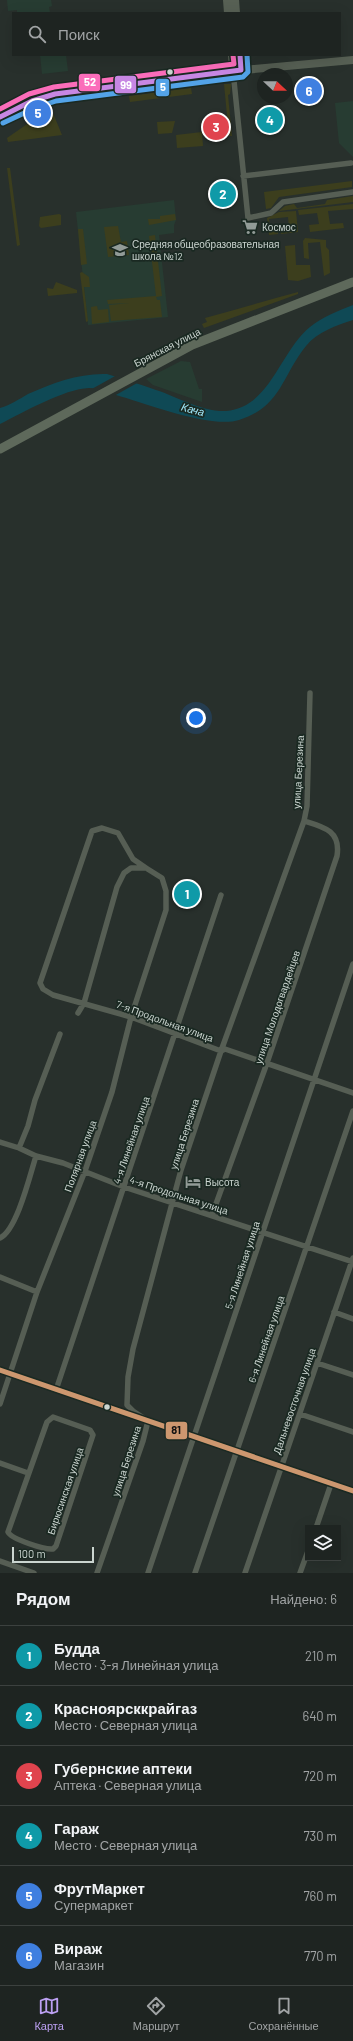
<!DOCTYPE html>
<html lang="ru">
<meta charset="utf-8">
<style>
:root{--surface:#1e2421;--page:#262c2a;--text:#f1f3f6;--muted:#a1a4a5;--line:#3c413f;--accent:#bca0f2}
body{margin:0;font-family:Barlow,sans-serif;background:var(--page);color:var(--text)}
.controls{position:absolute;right:12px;bottom:12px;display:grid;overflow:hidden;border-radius:0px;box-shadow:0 4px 16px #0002}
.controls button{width:36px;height:36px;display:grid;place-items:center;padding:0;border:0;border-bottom:1px solid var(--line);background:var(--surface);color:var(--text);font:20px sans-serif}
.compass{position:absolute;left:257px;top:68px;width:36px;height:36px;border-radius:50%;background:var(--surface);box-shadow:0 4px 16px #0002;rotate:112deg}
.scale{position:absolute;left:12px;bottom:10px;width:82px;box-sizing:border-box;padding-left:4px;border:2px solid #cbd5d0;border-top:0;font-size:11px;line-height:14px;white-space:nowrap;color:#cbd5d0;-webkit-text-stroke:3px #1a2922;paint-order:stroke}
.you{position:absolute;left:196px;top:718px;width:14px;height:14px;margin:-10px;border:3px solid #fff;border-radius:50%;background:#1a73e8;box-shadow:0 0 0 6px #1a73e833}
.badge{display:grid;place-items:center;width:26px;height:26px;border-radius:50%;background:var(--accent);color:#fff;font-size:13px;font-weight:700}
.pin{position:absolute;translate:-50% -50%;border:2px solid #fff;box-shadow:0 1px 4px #0006}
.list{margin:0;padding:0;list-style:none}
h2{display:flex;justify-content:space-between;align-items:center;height:52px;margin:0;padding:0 16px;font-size:17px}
h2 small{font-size:13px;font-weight:400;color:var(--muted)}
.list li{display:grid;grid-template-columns:26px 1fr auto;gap:12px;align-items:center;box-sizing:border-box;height:60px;padding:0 16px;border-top:1px solid var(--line)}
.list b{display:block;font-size:15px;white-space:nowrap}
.list p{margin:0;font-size:13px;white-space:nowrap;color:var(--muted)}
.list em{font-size:13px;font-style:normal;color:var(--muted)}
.icon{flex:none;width:22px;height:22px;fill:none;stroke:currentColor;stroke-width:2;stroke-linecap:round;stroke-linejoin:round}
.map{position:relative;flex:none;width:353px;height:1573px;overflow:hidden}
.search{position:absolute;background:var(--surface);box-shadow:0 4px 16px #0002;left:12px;right:12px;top:12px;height:44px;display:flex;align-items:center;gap:10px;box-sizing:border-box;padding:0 14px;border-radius:0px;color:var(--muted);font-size:15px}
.sheet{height:412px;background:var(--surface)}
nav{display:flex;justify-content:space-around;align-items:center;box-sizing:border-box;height:56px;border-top:1px solid var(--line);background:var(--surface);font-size:11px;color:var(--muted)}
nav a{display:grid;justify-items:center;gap:2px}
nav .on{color:var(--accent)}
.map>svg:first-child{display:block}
.built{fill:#273c32}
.green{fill:#3c3e1d}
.water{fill:#0f4955}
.pier{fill:#28302c}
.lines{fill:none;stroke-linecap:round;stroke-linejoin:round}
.minor{stroke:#565e54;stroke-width:5.5}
.tertiary{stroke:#565e54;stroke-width:7}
.secondary{stroke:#576054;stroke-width:8}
.trunk{stroke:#5e695b;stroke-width:9}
.bus-1-casing{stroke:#1a2922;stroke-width:8}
.bus-2-casing{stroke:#1a2922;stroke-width:8}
.bus-3-casing{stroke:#1a2922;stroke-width:8}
.bus-4-casing{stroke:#1a2922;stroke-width:8}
.bus-1{stroke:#cd976f;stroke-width:5}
.bus-2{stroke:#c787e3;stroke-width:5}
.bus-3{stroke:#53a3e8;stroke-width:5}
.bus-4{stroke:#fb6dba;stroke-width:5}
.bus-dot{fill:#cbd5d0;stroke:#1a2922;stroke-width:1.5}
.labels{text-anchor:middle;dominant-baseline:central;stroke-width:3.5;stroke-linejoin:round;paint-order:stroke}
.poi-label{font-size:10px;fill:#cbd5d0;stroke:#1a2922;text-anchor:start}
.street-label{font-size:10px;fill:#cbd5d0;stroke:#1a2922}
.water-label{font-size:11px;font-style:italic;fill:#a1e8fa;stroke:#1a2922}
.line-badge{stroke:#1a2922;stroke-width:1.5}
.badge-label{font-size:11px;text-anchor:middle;font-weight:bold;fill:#fff}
.pale-badge-label{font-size:11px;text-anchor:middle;font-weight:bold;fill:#111}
</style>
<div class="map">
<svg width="353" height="1573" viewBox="0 0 353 1573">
<rect width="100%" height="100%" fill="#28302c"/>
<path class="built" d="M7,0H51L52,6L49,7L50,13H17V10L8,11Z
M40,55H66L68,71L42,74Z
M353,101V157L339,143L335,103Z
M174,200L176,220L174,225V233L159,235L168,317L88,325L76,212Z
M181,361L190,362L199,389H202V402L153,385L146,379Z"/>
<path class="green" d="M224,84H231L230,94L228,95L232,136H229Z
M191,88L192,94L130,102L129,96Z
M53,113L62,135L8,142L7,138L33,120Z
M175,121L172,133L158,134L157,122Z
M202,132L203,146L177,148L176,135Z
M7,168H10L20,245L17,246Z
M352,181V187L279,197L271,208L266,209L264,192Z
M353,196V202L279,211L285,206L294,204L297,208L325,204L327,200Z
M353,204V209L328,211L330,224L343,223L344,228L310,232L309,225L319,224L317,213L299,215L298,210Z
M296,211L298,232L281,234L280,229L289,228L288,217L269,219L270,229H278V234L269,235L267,218L279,212Z
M59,214L61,215V225L41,228L39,226L40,217Z
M175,214L176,220L149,225L148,219H160V216Z
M118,226L121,242L127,241L129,255L108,257L104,227Z
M78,229H83L87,264L81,265Z
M155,235L162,296L156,297L157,300H160L162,317L111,321L109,305L130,303L108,304L107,300L156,296L149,236Z
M305,238L326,240V247L329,250L330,273L324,276L320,242L308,243L309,259L304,258L303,241Z
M295,245L296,265H310L311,277L298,281L288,280L285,246Z
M82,272L89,277L90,287H84L88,321L86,322L80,273Z
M56,282L77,290V293L48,296L47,288L53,289Z
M298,292V294L204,328L202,324L207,322L205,318C236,310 267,300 298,292Z
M97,306L98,310L108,309L109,322L92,324L91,307Z"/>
<path class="water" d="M353,305V320C337,325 317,332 306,346C281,377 282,406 239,420C212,429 144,403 116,395C108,392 98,388 89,388C64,389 24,412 0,424V408C11,405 19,399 28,394C53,383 79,373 107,374C123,379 140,384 156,390C178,397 202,412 226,411C270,408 280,351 310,327C322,317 338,311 353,305Z"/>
<path class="pier" d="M117,375L139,382L114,396L90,390Z"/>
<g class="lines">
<path class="minor" d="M233,71L248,218L271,213L283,202L353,192
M243,176L351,163
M146,868L133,859L118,833L102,828L92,831L40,983L43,989L53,995L131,1017L221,1051L225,1049L353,1093
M0,1142L19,1148L36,1156L63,1163L124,1187L353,1262
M19,1148L28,1126L35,1100L60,1034
M212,1215L267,1063L337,856C341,831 324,827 304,821
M0,1238C17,1230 30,1175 36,1156
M0,1277L37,1292
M334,1312L353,1319
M317,1363L353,1375
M0,1370L353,1491
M56,1390L221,895
M0,1404L37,1292L85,1171L112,1092L131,1017L166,910V891L162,878L146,868H131L124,873L117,887L84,1003L78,1013
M300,1414L353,1432
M53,1417L90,1430L93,1435L56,1546L53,1549C45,1550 11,1539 8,1532L47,1422Z
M0,1463L28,1473
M316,1528L331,1484
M0,1561L34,1573
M97,1573L143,1441L148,1421L133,1411L127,1405L128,1377L133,1349L181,1170L221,1051L304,821L307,806L310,693
M148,1573L353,964
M195,1573L353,1111
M245,1573L353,1258
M300,1573L308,1551"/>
<path class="tertiary" d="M0,117L32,101L55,94L233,71"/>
<path class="secondary" d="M227,0L228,13
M235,0L236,13
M232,55L233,71L353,60
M240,55L241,70"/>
<path class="trunk" d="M0,449L192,345L353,282"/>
<defs>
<path id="bus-1" d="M0,1370L353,1491"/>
<path id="bus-2" d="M0,117L32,101L55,94L241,70L240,55"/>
<path id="bus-3" d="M3,123L35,108L56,101L243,77L248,72L247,55"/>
<path id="bus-4" d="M0,109L29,94L54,87L234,64L233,55"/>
</defs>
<use href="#bus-1" class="bus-1-casing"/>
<use href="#bus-2" class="bus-2-casing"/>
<use href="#bus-3" class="bus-3-casing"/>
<use href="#bus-4" class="bus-4-casing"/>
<use href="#bus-1" class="bus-1"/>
<use href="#bus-2" class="bus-2"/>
<use href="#bus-3" class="bus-3"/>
<use href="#bus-4" class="bus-4"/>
</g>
<defs>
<symbol id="supermarket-bare" viewBox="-9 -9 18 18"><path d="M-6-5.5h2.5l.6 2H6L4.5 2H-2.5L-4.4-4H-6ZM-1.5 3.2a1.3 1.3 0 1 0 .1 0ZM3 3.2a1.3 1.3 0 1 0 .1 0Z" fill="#929b97" stroke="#1a2922" stroke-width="2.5" paint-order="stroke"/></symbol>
<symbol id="school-bare" viewBox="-9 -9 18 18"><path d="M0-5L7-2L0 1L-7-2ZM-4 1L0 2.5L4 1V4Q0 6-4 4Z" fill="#929b97" stroke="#1a2922" stroke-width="2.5" paint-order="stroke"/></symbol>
<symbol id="hotel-bare" viewBox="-9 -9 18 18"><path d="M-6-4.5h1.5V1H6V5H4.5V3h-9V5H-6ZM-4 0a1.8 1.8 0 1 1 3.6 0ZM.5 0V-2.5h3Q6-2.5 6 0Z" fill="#929b97" stroke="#1a2922" stroke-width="2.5" paint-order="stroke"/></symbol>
</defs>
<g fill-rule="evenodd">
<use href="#supermarket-bare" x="239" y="216" width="22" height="22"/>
<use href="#school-bare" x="109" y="239" width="22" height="22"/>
<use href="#hotel-bare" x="182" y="1171" width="22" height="22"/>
</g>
<g class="bus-dot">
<circle cx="170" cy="72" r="3.5"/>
<circle cx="107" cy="1407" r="3.5"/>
</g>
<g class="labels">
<g class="poi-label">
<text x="262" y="227">Космос</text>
<text x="132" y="244">Средняя общеобразовательная<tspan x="132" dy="12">школа №12</tspan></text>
<text x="205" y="1182">Высота</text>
</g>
<g class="street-label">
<text transform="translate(167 347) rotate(-27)">Брянская улица</text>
<text transform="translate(298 772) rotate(-87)">улица Березина</text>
<text transform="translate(277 1007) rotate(-71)">улица Молодогвардейцев</text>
<text transform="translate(165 1021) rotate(20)">7-я Продольная улица</text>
<text transform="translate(184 1134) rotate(-72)">улица Березина</text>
<text transform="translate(131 1140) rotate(-71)">4-я Линейная улица</text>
<text transform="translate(80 1156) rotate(-70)">Полярная улица</text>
<text transform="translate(179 1195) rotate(18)">4-я Продольная улица</text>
<text transform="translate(242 1265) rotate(-72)">5-я Линейная улица</text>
<text transform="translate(266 1339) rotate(-71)">6-я Линейная улица</text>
<text transform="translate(294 1401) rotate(-71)">Дальневосточная улица</text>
<text transform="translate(126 1461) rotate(-72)">улица Березина</text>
<text transform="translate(65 1491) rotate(-71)">Бирюсинская улица</text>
</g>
<g class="water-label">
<text transform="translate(193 409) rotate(15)">Кача</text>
</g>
</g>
<g class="line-badge">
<rect x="78" y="73" width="23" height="19" rx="4" fill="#fb6dba"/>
<rect x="114" y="75" width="23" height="19" rx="4" fill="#c787e3"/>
<rect x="155" y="78" width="15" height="19" rx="4" fill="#53a3e8"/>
<rect x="165" y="1421" width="23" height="19" rx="4" fill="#cd976f"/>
</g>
<g class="badge-label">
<text x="90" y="86">52</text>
<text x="126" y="89">99</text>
<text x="163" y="91">5</text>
</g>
<g class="pale-badge-label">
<text x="176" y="1434">81</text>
</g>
</svg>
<div class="controls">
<button><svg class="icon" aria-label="layers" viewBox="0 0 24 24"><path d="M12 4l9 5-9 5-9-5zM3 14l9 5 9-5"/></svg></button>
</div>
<svg class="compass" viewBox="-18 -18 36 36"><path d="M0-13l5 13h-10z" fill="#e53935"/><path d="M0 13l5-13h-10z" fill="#a1a4a5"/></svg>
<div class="scale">100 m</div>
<div class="you"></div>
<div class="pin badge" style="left:187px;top:894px;background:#0f9aa8">1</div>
<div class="pin badge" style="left:223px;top:194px;background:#0f9aa8">2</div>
<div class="pin badge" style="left:216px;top:127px;background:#e0444e">3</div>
<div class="pin badge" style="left:270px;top:120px;background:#0f9aa8">4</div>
<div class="pin badge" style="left:38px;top:113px;background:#3f7fe0">5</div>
<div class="pin badge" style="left:309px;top:91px;background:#3f7fe0">6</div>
<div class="search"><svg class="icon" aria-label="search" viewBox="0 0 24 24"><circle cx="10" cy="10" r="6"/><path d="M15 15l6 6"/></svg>Поиск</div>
</div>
<section class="sheet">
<h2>Рядом<small>Найдено: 6</small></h2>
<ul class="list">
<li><span class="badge" style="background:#0f9aa8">1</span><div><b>Будда</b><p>Место · 3-я Линейная улица</p></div><em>210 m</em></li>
<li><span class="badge" style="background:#0f9aa8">2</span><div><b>Красноярсккрайгаз</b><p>Место · Северная улица</p></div><em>640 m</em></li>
<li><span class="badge" style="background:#e0444e">3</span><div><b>Губернские аптеки</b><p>Аптека · Северная улица</p></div><em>720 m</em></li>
<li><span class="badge" style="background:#0f9aa8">4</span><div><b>Гараж</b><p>Место · Северная улица</p></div><em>730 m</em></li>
<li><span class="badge" style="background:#3f7fe0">5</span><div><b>ФрутМаркет</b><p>Супермаркет</p></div><em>760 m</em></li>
<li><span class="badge" style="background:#3f7fe0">6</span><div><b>Вираж</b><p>Магазин</p></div><em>770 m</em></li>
</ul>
</section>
<nav>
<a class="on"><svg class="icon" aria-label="map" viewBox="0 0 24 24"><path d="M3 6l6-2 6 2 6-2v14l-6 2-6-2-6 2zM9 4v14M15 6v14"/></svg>Карта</a>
<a><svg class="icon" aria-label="directions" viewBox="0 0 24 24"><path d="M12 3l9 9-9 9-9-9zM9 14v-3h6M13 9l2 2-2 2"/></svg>Маршрут</a>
<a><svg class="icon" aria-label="saved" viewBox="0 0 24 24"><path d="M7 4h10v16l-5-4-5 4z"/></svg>Сохранённые</a>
</nav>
